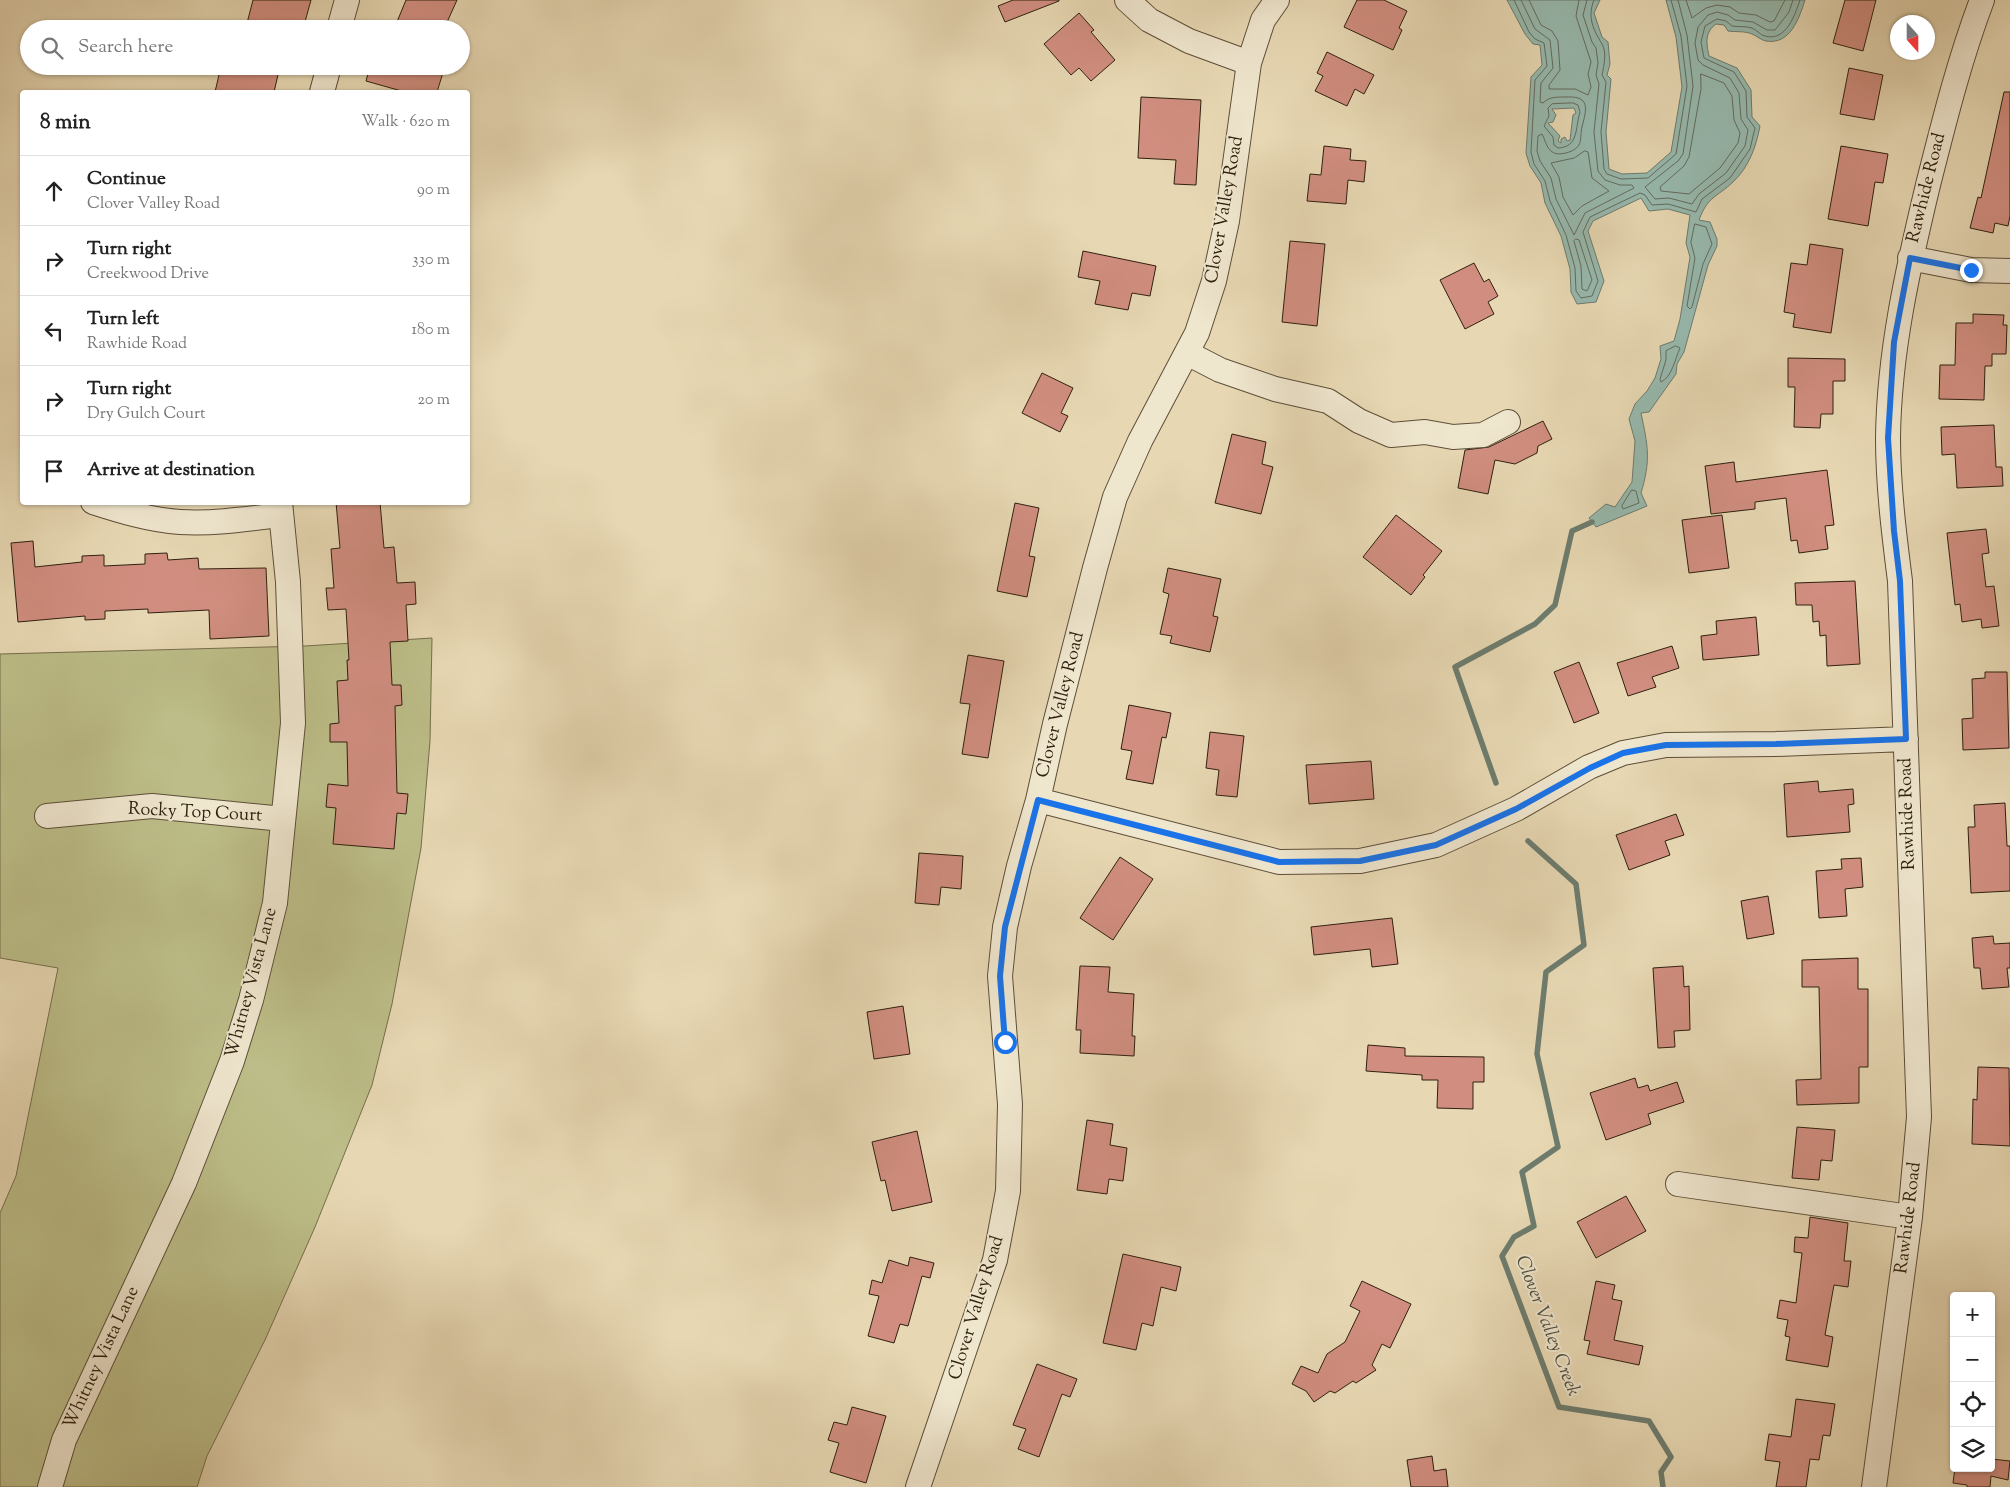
<!DOCTYPE html>
<meta charset="utf-8">
<style>
:root{--surface:#fff;--page:#f2f2f2;--text:#222;--muted:#767676;--line:#e0e0e0}
body{margin:0;font-family:"Sorts Mill Goudy",serif;background:var(--page);color:var(--text)}
.controls{position:absolute;right:15px;bottom:15px;display:grid;overflow:hidden;border-radius:5px;box-shadow:0 1px 4px #0004}
.controls button{width:45px;height:45px;display:grid;place-items:center;padding:0;border:0;border-bottom:1px solid var(--line);background:var(--surface);color:var(--text);font:25px sans-serif}
.compass{position:absolute;left:1890px;top:15px;width:45px;height:45px;border-radius:50%;background:var(--surface);box-shadow:0 1px 4px #0004;rotate:159deg}
.stop{position:absolute;width:15px;height:15px;margin:-11px;border:4px solid #1a73e8;border-radius:50%;background:#fff}
.stop.end{background:#1a73e8;border-color:#fff;box-shadow:0 1px 5px #0008}
.list{margin:0;padding:0;list-style:none}
h2{display:flex;justify-content:space-between;align-items:center;height:65px;margin:0;padding:0 20px;font-size:21px}
h2 small{font-size:16px;font-weight:400;color:var(--muted)}
.list li{display:grid;grid-template-columns:32px 1fr auto;gap:15px;align-items:center;box-sizing:border-box;height:70px;padding:0 20px;border-top:1px solid var(--line)}
.list b{display:block;font-size:19px;white-space:nowrap}
.list p{margin:0;font-size:16px;white-space:nowrap;color:var(--muted)}
.list em{font-size:16px;font-style:normal;color:var(--muted)}
.icon{flex:none;width:28px;height:28px;fill:none;stroke:currentColor;stroke-width:2;stroke-linecap:round;stroke-linejoin:round}
.map{position:relative;flex:none;width:2010px;height:1487px;overflow:hidden}
.search{position:absolute;background:var(--surface);box-shadow:0 1px 4px #0004;left:20px;top:20px;width:450px;height:55px;display:flex;align-items:center;gap:12px;box-sizing:border-box;padding:0 18px;border-radius:28px;color:var(--muted);font-size:19px}
.panel{position:absolute;background:var(--surface);box-shadow:0 1px 4px #0004;left:20px;top:90px;width:450px;height:415px;border-radius:5px}
.map>svg:first-child{display:block}
.green{fill:#bcbd88;stroke:#766e4c}
.water{fill:#97b9ae;stroke:#6d7c6e;fill-rule:evenodd}
.lines{fill:none;stroke-linecap:round;stroke-linejoin:round}
.shore{stroke:#636c5e;stroke-width:1}
.stream{stroke:#6d7c6e;stroke-width:5.5}
.building{fill:#d18e80;stroke:#2f200f}
.minor-casing{stroke:#5d4e38;stroke-width:26}
.minor{stroke:#efe6ce;stroke-width:24}
.route{stroke:#1a73e8;stroke-width:6}
.labels{text-anchor:middle;dominant-baseline:central;stroke-width:4;stroke-linejoin:round;paint-order:stroke}
.street-label{font-size:18px;fill:#2f200f;stroke:#efe6ce}
.water-label{font-size:19px;font-style:italic;fill:#4e4e3f;stroke:#efe6ce}
</style>
<div class="map">
<svg width="2010" height="1487" viewBox="0 0 2010 1487">
<rect width="100%" height="100%" fill="#e7d8b3"/>
<filter id="stains"><feTurbulence type="fractalNoise" baseFrequency=".004" numOctaves="4"/><feColorMatrix values="0 0 0 0 .2 0 0 0 0 .09 0 0 0 0 .02 0 0 0 .5 -.17"/></filter>
<radialGradient id="worn" r=".72"><stop offset=".6" stop-color="#630" stop-opacity="0"/><stop offset="1" stop-color="#630" stop-opacity=".3"/></radialGradient>
<path class="green" d="M432,638L430,741L421,848L392,1004L372,1085L315,1227L265,1340L207,1456L197,1487H0V1213L16,1176L58,968L0,958V654L305,646Z"/>
<path class="water" d="M1507,0H1600L1594,13L1602,37L1608,42L1610,64L1607,75L1611,79L1606,132L1609,169L1622,174L1647,173L1671,152L1682,87L1676,37L1666,0H1805C1799,19 1790,45 1766,41C1761,40 1757,36 1752,34C1745,31 1736,32 1728,31L1724,25L1716,24C1705,32 1706,42 1709,56L1737,68L1751,90L1752,117L1760,126C1756,147 1749,167 1733,182C1716,198 1708,196 1699,220L1710,222L1717,239V246L1708,265L1684,352L1677,364L1676,374L1649,412L1641,413C1648,446 1651,460 1641,493L1647,506L1596,527L1589,518L1606,504L1615,507L1632,482L1635,441L1629,419L1635,404L1647,391L1655,378L1661,359L1660,346L1674,341L1680,319L1690,257L1686,243L1690,215L1668,209L1649,211L1641,198L1593,221L1588,231L1604,281L1596,302L1577,304L1571,292L1570,269L1561,236L1545,203L1541,183L1530,166L1526,153L1531,77L1542,65L1540,45L1533,44L1525,34ZM1574,108L1576,113L1573,115L1570,140L1567,141L1565,137L1561,139V143L1558,141L1560,136L1548,123L1553,122L1556,115L1552,109Z"/>
<g class="lines">
<path class="shore" d="M1514,0L1529,32L1535,39L1544,43L1547,66L1535,80L1531,152L1534,164L1545,181L1550,201L1566,235L1575,268L1576,291L1581,298L1592,296L1598,281L1583,232L1590,217L1640,193L1645,195L1652,205L1668,204L1696,212L1702,199L1730,178L1750,149L1755,128L1747,117L1746,91L1734,72L1704,58L1701,42L1705,26L1717,19L1726,21L1732,26C1738,27 1746,26 1752,28C1757,30 1760,35 1765,36C1786,42 1795,15 1800,0
M1521,0L1535,29L1550,40L1553,68L1541,83L1540,102L1543,103C1549,97 1556,97 1565,97C1587,96 1588,104 1583,123C1578,139 1586,147 1566,153C1560,154 1556,155 1551,151C1546,147 1545,139 1542,134L1538,136L1537,151L1540,161L1551,178L1556,199L1574,235L1585,213L1634,188L1632,185H1620L1605,180L1598,171L1594,132L1599,84L1596,75L1598,63L1596,48L1592,42L1583,15L1587,0
M1529,0L1541,25L1552,31L1558,41L1560,70L1549,85V89H1575L1588,95L1591,87L1588,74L1591,62L1576,16L1579,0
M1594,0C1587,17 1593,29 1602,44C1607,52 1604,66 1602,75L1606,82L1601,132L1604,169L1607,174L1621,179L1648,178L1676,154L1687,86L1681,36L1671,0
M1678,0L1687,35L1693,86L1683,154L1678,161L1645,187L1655,199L1669,198L1692,204L1699,194L1726,173L1745,146L1748,130L1741,119L1739,93L1730,78L1703,65L1698,60L1695,43L1698,27L1708,15L1717,12L1728,15L1735,20L1753,22L1767,30H1775L1789,12L1793,0
M1686,0L1692,18L1706,8L1717,5L1730,7L1739,13L1756,15L1770,22L1774,21L1785,0
M1701,74L1724,83L1732,96L1734,120L1740,133L1738,143L1720,168L1689,194L1661,191L1660,187L1684,166L1689,157L1701,89Z
M1573,103L1578,105L1580,112C1575,128 1579,147 1558,148L1554,145L1553,137L1544,126L1549,116L1548,108L1552,104Z
M1585,151L1588,152L1592,178L1609,191L1582,206L1573,215L1563,197L1559,177L1551,163L1574,158Z
M1695,224L1706,227L1712,244L1703,264L1692,307L1690,309L1687,306L1695,258L1691,243Z
M1576,239L1579,240L1592,280L1587,291L1582,289L1581,266L1574,241Z
M1676,346L1680,348C1675,359 1672,377 1661,382L1660,379L1666,360V351Z
M1632,490L1636,491L1639,503L1623,509L1622,506Z"/>
<path class="stream" d="M1496,783L1455,667L1535,624L1555,605L1572,531L1592,522
M1528,841L1576,884L1584,945L1546,972L1537,1054L1558,1147L1522,1172L1534,1226L1514,1237L1502,1256L1559,1407L1649,1421L1671,1457L1661,1472L1663,1487"/>
</g>
<path class="building" d="M253,0H311L303,29H254L246,27Z
M406,0H457L444,29H394Z
M1013,0H1059V1L1005,22L998,6Z
M1357,0H1384L1407,11L1399,28L1402,30L1393,50L1344,27Z
M1845,0H1876L1863,51L1833,43Z
M1079,13L1094,30L1091,32L1115,60L1091,81L1079,68L1071,75L1044,44Z
M1327,52L1374,75L1364,94L1355,89L1347,106L1315,91L1323,76L1317,73Z
M221,66H280L274,92H215Z
M370,66H445L437,92H405L366,81Z
M1849,68L1883,75L1874,120L1840,114Z
M2004,92H2010V216L2008,226L1995,223L1993,233L1970,228L1978,197L1981,198Z
M1141,97L1201,100L1196,185L1174,184L1176,160L1138,158Z
M1324,146L1351,149L1350,160L1366,161L1364,182L1348,180L1346,204L1307,201L1310,174L1321,175Z
M1841,146L1888,154L1883,183L1875,182L1868,226L1828,219Z
M1290,241L1325,244L1317,326L1282,322Z
M1810,244L1843,249L1831,333L1793,327L1795,314L1784,312L1791,263L1807,265Z
M1083,251L1156,266L1150,296L1132,293L1128,310L1095,304L1100,281L1078,277Z
M1474,263L1484,282L1489,279L1498,296L1488,302L1494,314L1465,329L1440,280Z
M1973,314L2004,315L2003,325H2007L2006,354H1992V366H1985L1984,400L1939,399L1940,365H1955L1956,323H1973Z
M1788,358L1845,359V381H1833V414H1821L1820,428L1794,427L1795,387H1788Z
M1042,373L1073,388L1061,413L1068,416L1060,432L1022,413Z
M1543,421L1552,439L1538,446L1537,453L1515,464L1495,460L1488,494L1458,488L1465,450L1489,447Z
M1994,425L1996,467H2002L2003,486L1957,488L1955,454L1942,455L1941,427Z
M1232,434L1266,442L1262,464L1273,467L1261,514L1215,503Z
M1734,462L1736,482L1827,470L1834,525L1825,526L1828,549L1799,553L1797,540L1791,541L1786,498L1755,502V509L1711,514L1705,466Z
M336,502H380L384,548L394,547L397,583L415,582L416,604L406,605L408,641L390,642L392,685H401L402,705L395,706L397,793L408,794L406,814L397,813L394,849L333,844L336,808L326,807L328,784L348,786L347,742H330V724L339,723L337,681L348,680L347,660H349L346,609L328,610L326,588H334L331,549L340,548Z
M1015,503L1039,508L1029,556L1035,557L1027,597L997,591Z
M1396,515L1442,551L1423,575L1425,577L1411,595L1363,557Z
M1722,515L1729,568L1689,573L1682,520Z
M1986,529L1989,553L1982,554L1986,587L1994,586L1999,626L1982,628L1981,619L1962,622L1960,604L1955,605L1947,533Z
M33,541L35,567L82,562V556L104,555V566L145,564V554L167,553L168,560L198,558L199,569L266,568L269,636L210,639L209,610L148,613V609L105,611V619L85,620V616L18,622L11,543Z
M1168,568L1221,579L1213,616L1218,617L1210,652L1170,643L1172,636L1160,634L1169,594L1163,592Z
M1855,581L1860,664L1827,666L1826,635L1820,636L1819,621L1813,622L1812,605H1796L1795,583Z
M1756,617L1759,655L1703,660L1701,636L1717,634L1716,621Z
M1672,646L1679,668L1652,677L1656,687L1628,696L1617,663Z
M968,655L1004,661L988,758L962,754L970,704L960,703Z
M1579,662L1599,713L1574,723L1554,672Z
M1985,672H2007L2009,748L1963,750L1962,719L1973,718L1972,679L1985,678Z
M1129,705L1171,713L1166,738L1162,737L1153,784L1126,779L1132,751L1121,749Z
M1210,732L1244,736L1237,797L1216,795L1219,770L1206,768Z
M1371,761L1374,799L1309,804L1306,765Z
M1818,781L1819,792L1853,789L1854,804L1848,805L1850,832L1787,837L1784,784Z
M2005,803L2007,846H2010V891L1971,893L1968,827H1975L1974,805Z
M1676,814L1684,835L1665,841L1670,855L1629,870L1616,835Z
M919,853L963,856L961,889L941,887L939,905L915,903Z
M1120,857L1153,879L1113,940L1080,918Z
M1861,858L1863,887L1845,889L1847,916L1819,918L1816,871L1842,869L1841,859Z
M1768,896L1774,934L1747,939L1741,901Z
M1392,918L1398,964L1372,967L1370,949L1314,955L1311,927Z
M1993,936L1994,944L2010,943V968H2007L2009,987L1982,989L1980,968H1974L1972,938Z
M1858,958V989H1868V1067H1859V1103L1797,1105L1796,1080L1821,1079L1819,987H1802V960Z
M1080,966L1110,967L1108,992L1134,994L1132,1036H1135L1134,1056L1080,1053L1081,1030H1076Z
M1683,966L1684,987L1689,986L1690,1030L1674,1031L1675,1047L1658,1048L1653,968Z
M903,1006L910,1054L874,1059L867,1012Z
M1368,1045L1405,1048V1056L1484,1057V1082H1473V1109L1437,1108L1438,1080H1422V1075L1366,1071Z
M1978,1067L2009,1068L2010,1146L1972,1144L1973,1099L1977,1100Z
M1635,1078L1638,1088L1648,1085L1650,1091L1677,1082L1684,1102L1648,1114L1651,1124L1606,1140L1590,1093Z
M1087,1120L1113,1124L1110,1145L1127,1148L1123,1181L1109,1179L1107,1194L1077,1190Z
M1797,1127L1835,1130L1832,1161L1821,1160L1819,1180L1792,1178Z
M917,1131L932,1202L892,1211L885,1180L881,1181L872,1142Z
M1626,1196L1646,1231L1596,1258L1577,1222Z
M1810,1217L1848,1223L1844,1261H1851L1848,1287L1834,1285L1825,1335L1833,1337L1828,1367L1786,1360L1790,1337L1785,1336L1788,1320L1777,1318L1780,1300L1796,1303L1802,1253L1794,1252L1795,1237L1808,1238Z
M1123,1254L1181,1267L1176,1291L1161,1287L1153,1326L1142,1323L1136,1350L1103,1343Z
M910,1257L934,1263L930,1278L922,1276L908,1326L900,1324L894,1343L868,1336L879,1296L869,1294L872,1280L882,1283L889,1260L908,1266Z
M1362,1281L1411,1304L1390,1348L1382,1344L1372,1365L1376,1370L1356,1383L1353,1381L1335,1393L1330,1391L1314,1402L1306,1391L1292,1384L1301,1366L1318,1373L1327,1354L1345,1342L1360,1311L1350,1306Z
M1596,1281L1615,1285L1612,1299L1622,1301L1614,1340L1643,1346L1639,1365L1587,1354L1590,1341L1584,1340Z
M1037,1364L1077,1379L1070,1397L1062,1394L1039,1457L1018,1449L1026,1429L1013,1425Z
M1796,1399L1835,1404L1830,1436L1823,1435L1819,1460L1810,1459L1806,1487H1776L1780,1462L1765,1460L1769,1434L1791,1437Z
M852,1407L886,1416L866,1483L830,1472L839,1443L828,1440L834,1422L847,1425Z
M1432,1456L1434,1471L1446,1469L1448,1487H1411L1407,1460Z
M1991,1459L2010,1461L2008,1480L1991,1476L1990,1487H1967V1485L1953,1483L1955,1468H1991Z"/>
<g class="lines">
<defs>
<path id="minor" d="M1127,0L1149,20L1189,41L1249,63
M339,29L347,0
M322,92L329,66
M1910,258L1971,270L2010,271
M1187,353L1220,370L1275,389L1328,401L1359,421L1391,435L1425,432L1453,437L1483,435L1508,422
M93,502C121,511 150,520 180,522C213,524 247,519 280,515
M1038,800L1279,862L1360,861L1436,845L1516,809L1589,767L1623,753L1666,745L1776,744L1906,739
M47,816L152,806L283,819
M1678,1184L1910,1217
M50,1487L64,1440L184,1183L232,1061L251,1000L275,903L293,723L288,582L280,502
M918,1487L995,1260L1008,1191L1010,1104L1000,976L1005,927L1019,866L1038,800L1055,724L1095,568L1115,497L1140,441L1197,333L1214,281L1227,221L1249,63L1263,20L1277,0
M1874,1487L1910,1217L1919,1117L1900,581C1894,534 1888,485 1888,438C1889,352 1908,268 1928,185C1944,122 1959,61 1982,0"/>
</defs>
<use href="#minor" class="minor-casing"/>
<use href="#minor" class="minor"/>
</g>
<g class="lines">
<path class="route" d="M1005,1042L1000,976L1005,927L1038,800L1279,862L1360,861L1436,845L1516,809L1590,768L1623,753L1666,745L1776,744L1906,739L1900,581L1894,531L1888,438L1894,342L1910,258L1971,270"/>
</g>
<g class="labels">
<g class="street-label">
<text transform="translate(1927 188) rotate(-76)">Rawhide Road</text>
<text transform="translate(1225 210) rotate(-80)">Clover Valley Road</text>
<text transform="translate(1061 705) rotate(-76)">Clover Valley Road</text>
<text transform="translate(195 813) rotate(3)">Rocky Top Court</text>
<text transform="translate(1908 814) rotate(-92)">Rawhide Road</text>
<text transform="translate(252 983) rotate(-75)">Whitney Vista Lane</text>
<text transform="translate(1909 1218) rotate(-83)">Rawhide Road</text>
<text transform="translate(977 1308) rotate(-73)">Clover Valley Road</text>
<text transform="translate(102 1358) rotate(-65)">Whitney Vista Lane</text>
</g>
<g class="water-label">
<text transform="translate(1547 1326) rotate(69)">Clover Valley Creek</text>
</g>
</g>
<rect width="100%" height="100%" filter="url(#stains)"/>
<rect width="100%" height="100%" fill="url(#worn)"/>
</svg>
<div class="controls">
<button>+</button>
<button>−</button>
<button><svg class="icon" aria-label="locate" viewBox="0 0 24 24"><circle cx="12" cy="12" r="6"/><path d="M12 2v4M12 18v4M2 12h4M18 12h4"/></svg></button>
<button><svg class="icon" aria-label="layers" viewBox="0 0 24 24"><path d="M12 4l9 5-9 5-9-5zM3 14l9 5 9-5"/></svg></button>
</div>
<svg class="compass" viewBox="-18 -18 36 36"><path d="M0-13l5 13h-10z" fill="#e53935"/><path d="M0 13l5-13h-10z" fill="#767676"/></svg>
<div class="stop" style="left:1005px;top:1042px"></div>
<div class="stop end" style="left:1971px;top:270px"></div>
<div class="search"><svg class="icon" aria-label="search" viewBox="0 0 24 24"><circle cx="10" cy="10" r="6"/><path d="M15 15l6 6"/></svg>Search here</div>
<section class="panel">
<h2>8 min<small>Walk · 620 m</small></h2>
<ul class="list">
<li><svg class="icon" aria-label="ahead" viewBox="0 0 24 24"><path d="M12 20V5M6 11l6-6 6 6"/></svg><div><b>Continue</b><p>Clover Valley Road</p></div><em>90 m</em></li>
<li><svg class="icon" aria-label="right" viewBox="0 0 24 24"><path d="M7 20v-9h11M14 6l5 5-5 5"/></svg><div><b>Turn right</b><p>Creekwood Drive</p></div><em>330 m</em></li>
<li><svg class="icon" aria-label="left" viewBox="0 0 24 24"><path d="M17 20v-9H6M10 6l-5 5 5 5"/></svg><div><b>Turn left</b><p>Rawhide Road</p></div><em>180 m</em></li>
<li><svg class="icon" aria-label="right" viewBox="0 0 24 24"><path d="M7 20v-9h11M14 6l5 5-5 5"/></svg><div><b>Turn right</b><p>Dry Gulch Court</p></div><em>20 m</em></li>
<li><svg class="icon" aria-label="arrive" viewBox="0 0 24 24"><path d="M6 21V4h12l-3 4 3 4H6"/></svg><div><b>Arrive at destination</b></div></li>
</ul>
</section>
</div>
